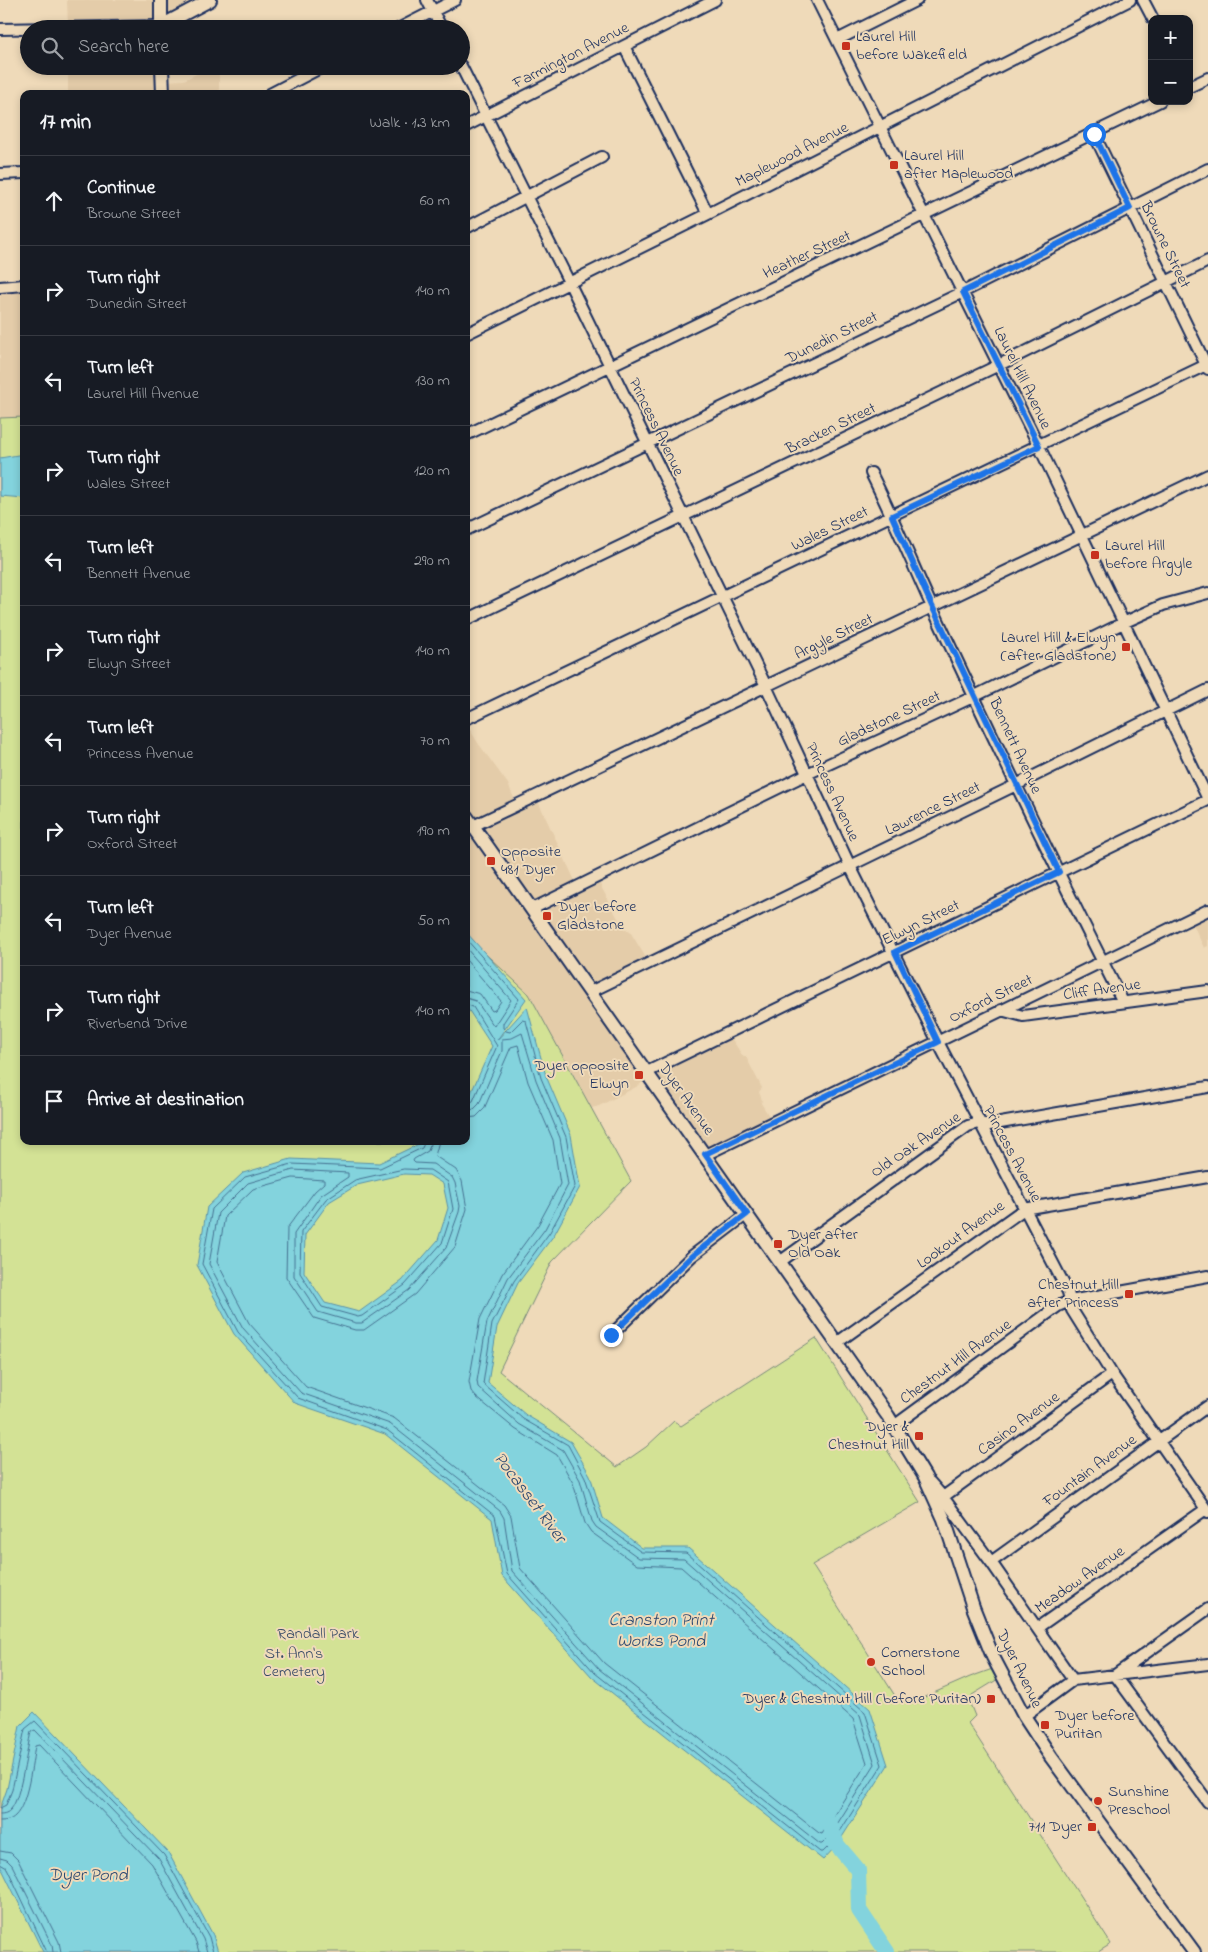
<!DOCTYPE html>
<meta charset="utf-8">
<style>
:root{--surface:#171b24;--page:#20242c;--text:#f1f3f6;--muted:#9ea1a6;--line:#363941}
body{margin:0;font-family:"Indie Flower",sans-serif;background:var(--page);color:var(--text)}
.controls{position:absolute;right:15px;top:15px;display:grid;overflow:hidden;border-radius:10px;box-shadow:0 2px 8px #0003}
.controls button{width:45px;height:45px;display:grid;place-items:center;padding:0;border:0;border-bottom:1px solid var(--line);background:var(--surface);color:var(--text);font:25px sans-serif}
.stop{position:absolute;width:15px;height:15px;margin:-11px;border:4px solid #1a73e8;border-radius:50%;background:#fff}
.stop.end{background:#1a73e8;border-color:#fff;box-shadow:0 1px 5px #0008}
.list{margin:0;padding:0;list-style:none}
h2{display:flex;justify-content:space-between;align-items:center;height:65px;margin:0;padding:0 20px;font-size:21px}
h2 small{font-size:16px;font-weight:400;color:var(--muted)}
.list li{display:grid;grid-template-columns:32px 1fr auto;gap:15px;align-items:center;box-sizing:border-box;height:90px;padding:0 20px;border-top:1px solid var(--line)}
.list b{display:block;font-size:19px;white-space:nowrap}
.list p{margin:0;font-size:16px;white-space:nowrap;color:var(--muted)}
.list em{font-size:16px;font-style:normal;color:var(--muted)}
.icon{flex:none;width:28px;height:28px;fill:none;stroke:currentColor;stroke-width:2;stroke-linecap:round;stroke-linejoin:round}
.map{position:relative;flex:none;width:1208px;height:1952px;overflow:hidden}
.search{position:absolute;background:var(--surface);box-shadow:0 2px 8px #0003;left:20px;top:20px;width:450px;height:55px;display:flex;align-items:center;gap:12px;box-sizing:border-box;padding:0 18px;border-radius:28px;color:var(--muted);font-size:19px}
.panel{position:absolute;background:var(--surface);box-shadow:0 2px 8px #0003;left:20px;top:90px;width:450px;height:1055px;border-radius:10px}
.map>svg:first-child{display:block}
.built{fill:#e4cca9}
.green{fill:#d3e295;stroke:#77887a}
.water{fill:#83d3dd;stroke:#5991aa;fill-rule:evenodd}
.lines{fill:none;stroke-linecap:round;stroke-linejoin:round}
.shore{stroke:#457191;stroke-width:1}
.river{stroke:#83d3dd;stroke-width:16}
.minor-casing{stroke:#1b2f5e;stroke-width:14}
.major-casing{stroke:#1b2f5e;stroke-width:16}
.minor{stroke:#efdab9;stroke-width:10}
.major{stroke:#efdab9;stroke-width:12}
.route{stroke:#1a73e8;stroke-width:6}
.poi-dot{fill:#c8321e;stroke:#efdab9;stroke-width:2}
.labels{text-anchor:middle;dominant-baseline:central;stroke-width:4;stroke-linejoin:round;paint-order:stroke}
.poi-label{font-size:16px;fill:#1b2f5e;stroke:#efdab9;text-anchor:start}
.street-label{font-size:16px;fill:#1b2f5e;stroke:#efdab9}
.park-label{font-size:16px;fill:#374a66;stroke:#efdab9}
.water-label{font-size:18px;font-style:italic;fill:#2b4871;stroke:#efdab9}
</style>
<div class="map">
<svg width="1208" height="1952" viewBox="0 0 1208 1952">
<rect width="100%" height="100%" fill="#efdab9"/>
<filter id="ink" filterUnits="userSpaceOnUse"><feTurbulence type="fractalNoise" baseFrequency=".02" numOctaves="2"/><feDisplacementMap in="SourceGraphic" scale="10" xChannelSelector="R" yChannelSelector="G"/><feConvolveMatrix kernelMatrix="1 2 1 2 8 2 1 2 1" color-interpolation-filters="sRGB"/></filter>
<g filter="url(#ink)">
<path class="built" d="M67,0H208L161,24L68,26Z
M68,66H162L164,81L184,80L213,66H219V94H68Z
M24,284V445L0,448V286Z
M466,723L478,743L508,784L516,803L536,797L577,885L596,877L624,930H629L648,961L590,990L646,1070L728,1033L742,1055L746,1057L762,1088L759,1092L762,1100L761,1103L772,1121L707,1153L649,1077L638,1086L599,1106L592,1108L570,1121L466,935Z
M1208,911V946L1204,948L1191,920Z"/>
<path class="green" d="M24,417V1141H466V936L529,994L631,1181L552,1262L499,1371L617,1467L646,1447L674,1421L681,1426L816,1338L920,1502L812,1565L897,1699L903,1701L920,1699L970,1677L998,1667L1003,1676L972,1695L970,1704L975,1716L968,1723L1111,1944L1098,1952H0V418Z"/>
<path class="water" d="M24,454V498L0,496V458Z
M466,932L526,999L497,1040L527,1007L546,1076L571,1135L580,1187L554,1235L518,1283L497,1327L488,1383L526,1415L571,1442L590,1475L603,1518L642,1548H688L870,1709L888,1765L837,1845L823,1860L592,1677L502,1576L492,1519L385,1434L295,1403L234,1334L197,1265L207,1207L243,1173L291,1159L379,1163L425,1141H466V1104L492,1046L466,1006ZM404,1174L429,1175L443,1184L448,1208L438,1240L402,1281L359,1312L325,1303L304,1272L305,1235L329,1202L357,1185Z
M34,1712L168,1852L213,1935L218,1952H43L0,1865V1809L7,1789L20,1726Z"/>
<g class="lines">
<path class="shore" d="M466,948L511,1000L494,1026L476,1001L466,998
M466,960L501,1001L495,1010L492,1011L480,994L466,990
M466,1004L473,1007L497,1046L473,1101L466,1105
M425,1141L422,1148L380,1168L292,1164L245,1177L212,1209L202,1264L238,1332L298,1398L387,1430L495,1516L507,1574L595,1673L820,1852H823L834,1841L882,1765L865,1712L686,1553L641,1552L600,1522L585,1477L568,1445L523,1419L483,1384L492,1324L514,1281L550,1232L575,1186L566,1137L541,1078L526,1021L522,1020L510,1032L506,1031L503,1028V1023L519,999L466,939
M431,1141L428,1151L414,1159L413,1161L415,1163L433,1164L452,1177L455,1183L460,1206L459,1212L446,1248L409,1290L362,1323H356L318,1312L294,1276V1234L321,1195L348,1177V1173L293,1170L248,1183L218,1213L209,1264L243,1328L301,1393L390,1424L500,1511L504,1518L512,1571L599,1669L820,1844H822L829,1837L875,1764L860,1715L684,1559L639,1558L596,1527L592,1521L580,1480L563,1450L519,1424L478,1387L477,1381L487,1322L508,1278L545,1229L568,1185L560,1138L536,1080L522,1033L512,1038L502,1039V1051L479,1104L474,1109L466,1111
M439,1141L435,1156L456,1170L462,1181L467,1209L455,1247L415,1294L364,1330H355L314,1318L286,1277L287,1228L315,1191L324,1183V1180L293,1178L253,1189L225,1216L217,1262L249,1323L306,1387L394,1418L504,1505L511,1516L520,1568L604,1663L819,1833L822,1834L867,1763L853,1719L681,1567L637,1565L591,1532L585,1523L573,1483L557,1455L515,1429L476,1397L471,1391L469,1382L480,1319L502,1274L538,1225L560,1184L553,1140L528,1082L518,1045L511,1047L484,1109L476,1117L466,1118
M404,1169L430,1170L448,1182L453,1209L442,1243L405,1285L362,1316L358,1317L322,1307L300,1273L301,1232L326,1199L355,1180Z
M0,1808L6,1805L12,1790L25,1729L35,1721L164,1855L209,1937L213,1952
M0,1814C4,1814 8,1813 11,1809C21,1798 27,1748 31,1732L35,1730L159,1859L203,1939L207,1952
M0,1821C6,1821 11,1820 15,1816C28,1804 32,1763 35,1746L39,1745L152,1864L196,1942L199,1952
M0,1851L11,1853L18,1860L59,1942L61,1952
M0,1858L7,1860L12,1865L52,1945L53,1952
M0,1864L7,1868L47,1952"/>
<path class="river" d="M830,1825L837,1845L858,1870L859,1910L887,1952"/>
<defs>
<path id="minor" d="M427,0L442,29
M817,0L1039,446L1208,799
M1143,0L1153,19
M0,29L161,26
M398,29L455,0
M837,40L917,0
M624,46L708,214
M461,66L569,282L766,686L850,866L938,1042L1068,1292L1072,1310L1112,1374L1208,1512
M1189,87L1208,78
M270,94L324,66
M466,126L715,0
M1094,134L1208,369
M0,174L24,173
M466,228L602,157
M0,287L24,285
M466,334L708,214L1130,0
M466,435L1160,101
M871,473C893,517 912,563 932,607C994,740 1057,872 1123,1002
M466,530L963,292L1208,169
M466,620L999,365L1208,261
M466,719L1206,365
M473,826L1208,475
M532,909L807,774L975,696L1123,623L1163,605L1208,593
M590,992L1016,785L1208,690
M1001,1010L1023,1016L1208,991
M647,1072L1208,800
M705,1155L1208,910
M781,1261L968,1126L978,1123L989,1125L1208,1087
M611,1335L692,1256L747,1214
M838,1342L1024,1209L1208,1177
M894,1426L1058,1306L1070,1301L1208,1276
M930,1482L943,1497L991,1562L1073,1680
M943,1497L1112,1374
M991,1562L1208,1406
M1208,1609L1115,1675L1208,1802
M1037,1628L1206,1509
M1024,1716L1073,1680L1208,1664"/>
<path id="major" d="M161,0V29
M161,26L210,0
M162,66L163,94
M466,816L888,1416L925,1477L944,1519L973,1607L993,1657L1024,1716L1051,1757L1194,1952"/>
</defs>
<use href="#minor" class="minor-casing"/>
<use href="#major" class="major-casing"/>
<use href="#minor" class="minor"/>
<use href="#major" class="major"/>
</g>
</g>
<g class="lines" filter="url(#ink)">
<path class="route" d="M611,1335L692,1256L747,1214L705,1154L938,1042L895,952L1059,872L932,606L892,516L1039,446L963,292L1130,208L1094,134"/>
</g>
<g class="poi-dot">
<rect x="841" y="41" width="10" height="10" rx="2.5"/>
<rect x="889" y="160" width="10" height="10" rx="2.5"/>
<rect x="1090" y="550" width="10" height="10" rx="2.5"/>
<rect x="1121" y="642" width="10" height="10" rx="2.5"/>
<rect x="486" y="856" width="10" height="10" rx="2.5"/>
<rect x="542" y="911" width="10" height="10" rx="2.5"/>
<rect x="634" y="1070" width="10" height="10" rx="2.5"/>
<rect x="773" y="1239" width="10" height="10" rx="2.5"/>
<rect x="1124" y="1289" width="10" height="10" rx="2.5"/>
<rect x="914" y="1431" width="10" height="10" rx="2.5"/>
<circle cx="871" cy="1662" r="5"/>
<rect x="986" y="1694" width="10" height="10" rx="2.5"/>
<rect x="1040" y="1720" width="10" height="10" rx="2.5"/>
<circle cx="1098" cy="1801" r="5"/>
<rect x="1087" y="1822" width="10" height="10" rx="2.5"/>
</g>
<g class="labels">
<g class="poi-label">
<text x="856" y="37">Laurel Hill<tspan x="856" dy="18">before Wakefield</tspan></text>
<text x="904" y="156">Laurel Hill<tspan x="904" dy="18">after Maplewood</tspan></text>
<text x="1105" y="546">Laurel Hill<tspan x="1105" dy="18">before Argyle</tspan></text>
<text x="1116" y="638" text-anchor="end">Laurel Hill &amp; Elwyn<tspan x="1116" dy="18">(after Gladstone)</tspan></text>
<text x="501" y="852">Opposite<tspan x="501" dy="18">481 Dyer</tspan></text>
<text x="557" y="907">Dyer before<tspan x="557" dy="18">Gladstone</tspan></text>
<text x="629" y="1066" text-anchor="end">Dyer opposite<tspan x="629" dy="18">Elwyn</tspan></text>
<text x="788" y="1235">Dyer after<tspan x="788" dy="18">Old Oak</tspan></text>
<text x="1119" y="1285" text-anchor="end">Chestnut Hill<tspan x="1119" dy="18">after Princess</tspan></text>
<text x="909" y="1427" text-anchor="end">Dyer &amp;<tspan x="909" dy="18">Chestnut Hill</tspan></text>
<text x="881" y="1653">Cornerstone<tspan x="881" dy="18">School</tspan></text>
<text x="981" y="1699" text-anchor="end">Dyer &amp; Chestnut Hill (before Puritan)</text>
<text x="1055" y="1716">Dyer before<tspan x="1055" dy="18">Puritan</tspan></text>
<text x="1108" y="1792">Sunshine<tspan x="1108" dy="18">Preschool</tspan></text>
<text x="1082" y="1827" text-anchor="end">711 Dyer</text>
</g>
<g class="street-label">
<text transform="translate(571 56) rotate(-27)">Farmington Avenue</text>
<text transform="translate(792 155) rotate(-27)">Maplewood Avenue</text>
<text transform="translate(1165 245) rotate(64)">Browne Street</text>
<text transform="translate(807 255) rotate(-25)">Heather Street</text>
<text transform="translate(832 338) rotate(-26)">Dunedin Street</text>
<text transform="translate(1022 378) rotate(64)">Laurel Hill Avenue</text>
<text transform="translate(656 427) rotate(64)">Princess Avenue</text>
<text transform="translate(831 429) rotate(-26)">Bracken Street</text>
<text transform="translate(830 529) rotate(-26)">Wales Street</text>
<text transform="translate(834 637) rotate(-26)">Argyle Street</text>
<text transform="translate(889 719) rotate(-25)">Gladstone Street</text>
<text transform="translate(1015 746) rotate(65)">Bennett Avenue</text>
<text transform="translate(832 792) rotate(65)">Princess Avenue</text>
<text transform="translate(933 809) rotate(-26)">Lawrence Street</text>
<text transform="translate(921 923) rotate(-26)">Elwyn Street</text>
<text transform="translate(1102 990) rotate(-8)">Cliff Avenue</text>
<text transform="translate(991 999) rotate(-26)">Oxford Street</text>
<text transform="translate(686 1099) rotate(55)">Dyer Avenue</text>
<text transform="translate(916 1145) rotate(-34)">Old Oak Avenue</text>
<text transform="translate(1012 1154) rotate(62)">Princess Avenue</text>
<text transform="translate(961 1235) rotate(-36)">Lookout Avenue</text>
<text transform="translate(956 1362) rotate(-36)">Chestnut Hill Avenue</text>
<text transform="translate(1019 1424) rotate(-36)">Casino Avenue</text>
<text transform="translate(1090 1471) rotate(-36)">Fountain Avenue</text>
<text transform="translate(1080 1580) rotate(-35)">Meadow Avenue</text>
<text transform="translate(1019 1669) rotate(64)">Dyer Avenue</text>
</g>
<g class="park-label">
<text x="318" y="1634">Randall Park</text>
<text x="294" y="1654">St. Ann's<tspan x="294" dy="18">Cemetery</tspan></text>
</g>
<g class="water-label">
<text transform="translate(529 1498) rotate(53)">Pocasset River</text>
<text x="661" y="1621">Cranston Print<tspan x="661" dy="21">Works Pond</tspan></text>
<text x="88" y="1876">Dyer Pond</text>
</g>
</g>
</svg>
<div class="controls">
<button>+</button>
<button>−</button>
</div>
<div class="stop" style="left:1094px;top:134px"></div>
<div class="stop end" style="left:611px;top:1335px"></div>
<div class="search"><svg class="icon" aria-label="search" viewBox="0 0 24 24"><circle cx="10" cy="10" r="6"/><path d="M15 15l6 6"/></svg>Search here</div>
<section class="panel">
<h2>17 min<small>Walk · 1.3 km</small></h2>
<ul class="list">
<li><svg class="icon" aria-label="ahead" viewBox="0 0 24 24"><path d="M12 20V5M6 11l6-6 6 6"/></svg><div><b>Continue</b><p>Browne Street</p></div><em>60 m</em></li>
<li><svg class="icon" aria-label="right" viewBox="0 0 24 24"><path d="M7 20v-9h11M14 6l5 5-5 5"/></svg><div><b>Turn right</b><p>Dunedin Street</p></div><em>140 m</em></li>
<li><svg class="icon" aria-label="left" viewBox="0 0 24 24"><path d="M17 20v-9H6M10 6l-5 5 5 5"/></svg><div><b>Turn left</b><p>Laurel Hill Avenue</p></div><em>130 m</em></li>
<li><svg class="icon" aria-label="right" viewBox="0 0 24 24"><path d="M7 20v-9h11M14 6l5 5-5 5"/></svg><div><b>Turn right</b><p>Wales Street</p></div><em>120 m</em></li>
<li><svg class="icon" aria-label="left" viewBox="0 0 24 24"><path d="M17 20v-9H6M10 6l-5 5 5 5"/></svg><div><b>Turn left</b><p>Bennett Avenue</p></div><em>290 m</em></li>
<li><svg class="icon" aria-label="right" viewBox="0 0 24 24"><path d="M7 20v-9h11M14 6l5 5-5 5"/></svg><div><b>Turn right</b><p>Elwyn Street</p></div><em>140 m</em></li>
<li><svg class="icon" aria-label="left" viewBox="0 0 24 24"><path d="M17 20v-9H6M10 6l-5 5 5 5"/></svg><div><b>Turn left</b><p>Princess Avenue</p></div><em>70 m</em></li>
<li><svg class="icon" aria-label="right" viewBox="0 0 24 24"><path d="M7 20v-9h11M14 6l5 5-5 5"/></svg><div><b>Turn right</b><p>Oxford Street</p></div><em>190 m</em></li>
<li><svg class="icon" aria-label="left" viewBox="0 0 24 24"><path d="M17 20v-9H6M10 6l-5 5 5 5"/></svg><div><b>Turn left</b><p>Dyer Avenue</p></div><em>50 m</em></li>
<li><svg class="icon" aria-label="right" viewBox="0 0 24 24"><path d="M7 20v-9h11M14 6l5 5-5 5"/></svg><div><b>Turn right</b><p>Riverbend Drive</p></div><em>140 m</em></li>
<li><svg class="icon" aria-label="arrive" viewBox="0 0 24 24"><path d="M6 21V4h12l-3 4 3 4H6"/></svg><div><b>Arrive at destination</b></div></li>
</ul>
</section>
</div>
